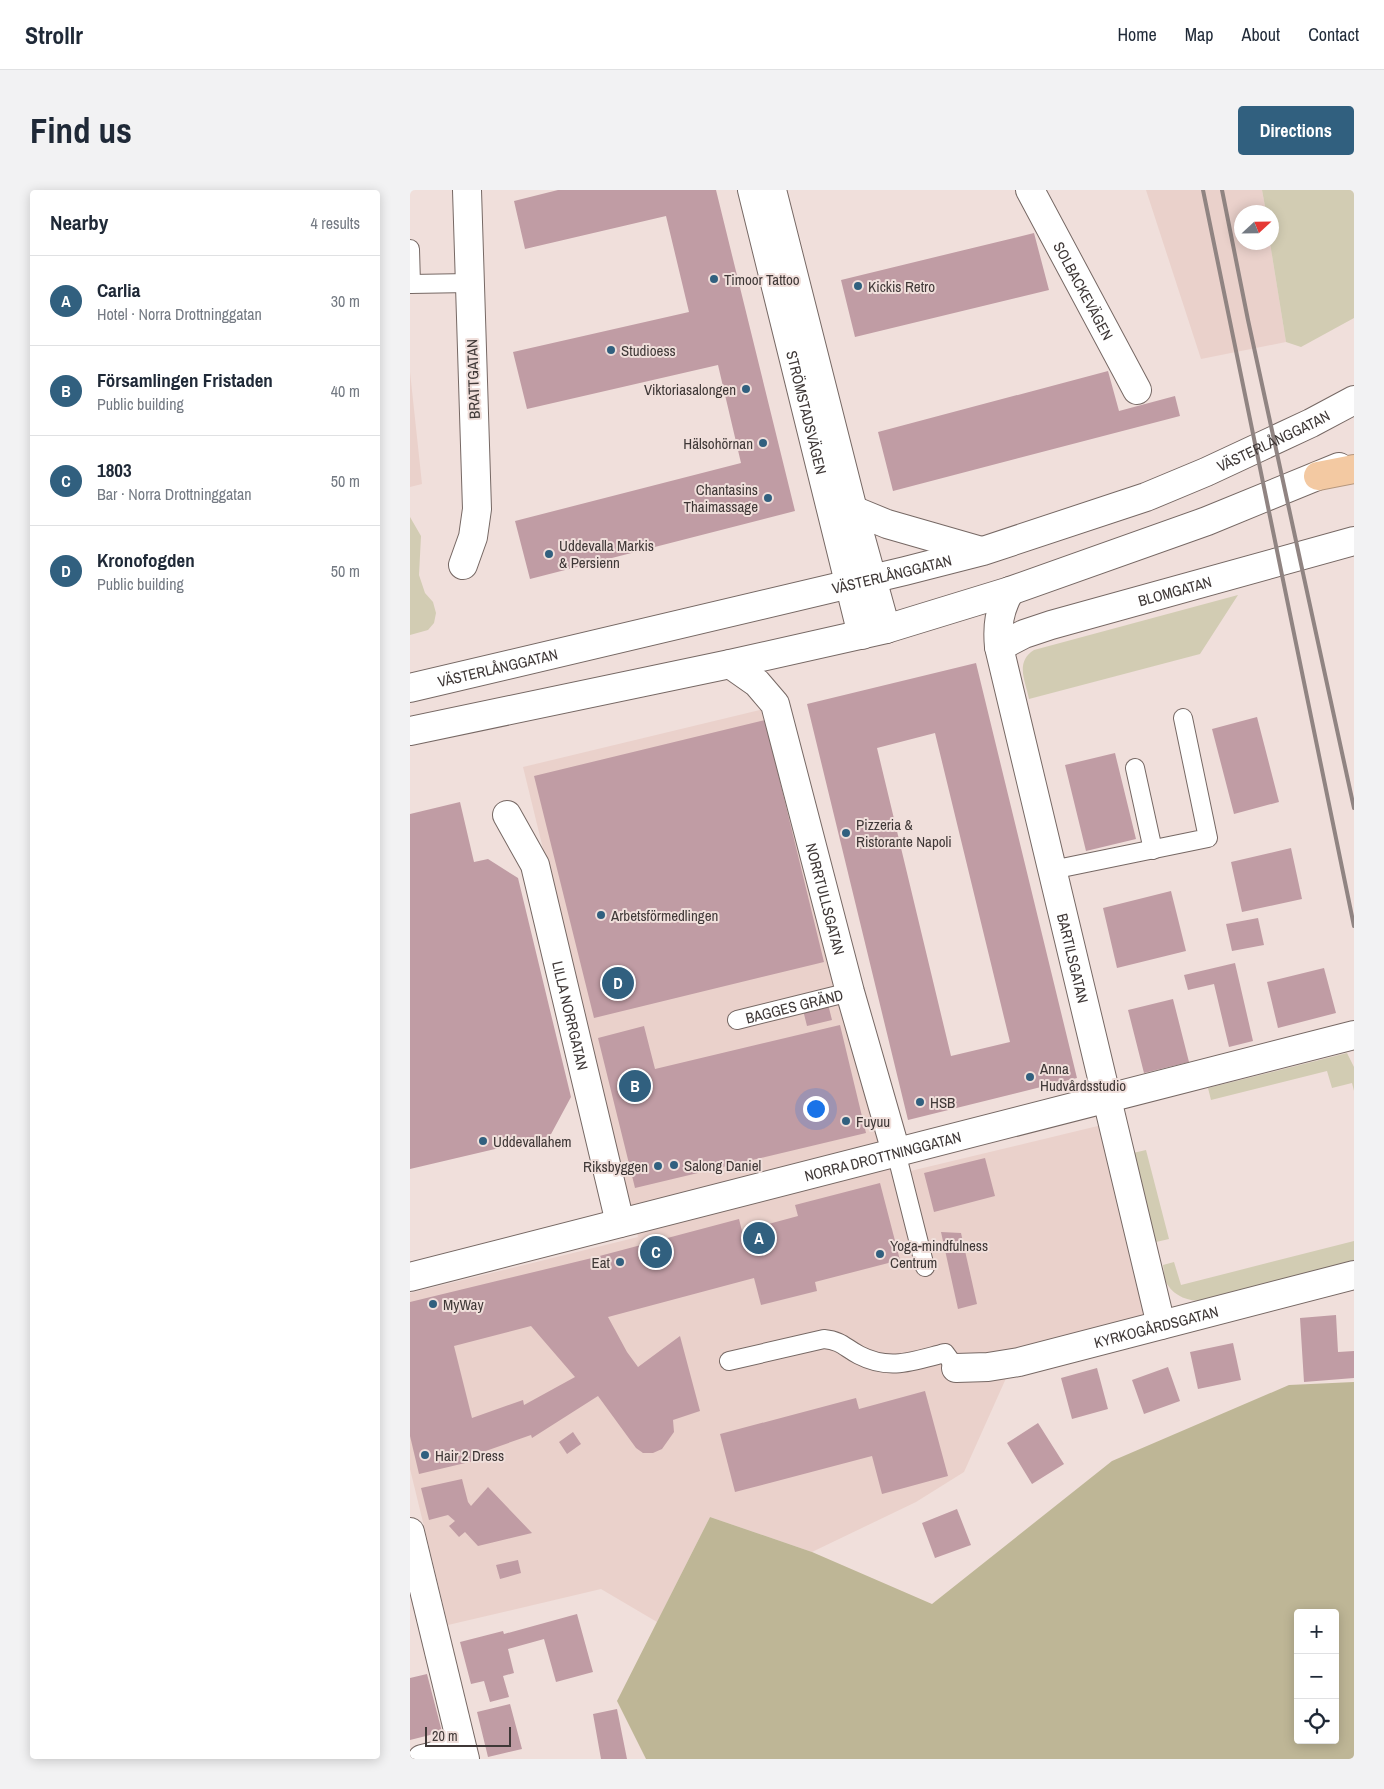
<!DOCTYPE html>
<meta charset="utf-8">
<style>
:root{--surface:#fff;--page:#f2f2f3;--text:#1f2937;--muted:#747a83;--line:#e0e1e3;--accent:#31607f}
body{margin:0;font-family:"Archivo Narrow",sans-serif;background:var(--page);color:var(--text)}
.controls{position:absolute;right:15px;bottom:15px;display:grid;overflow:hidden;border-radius:5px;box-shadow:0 2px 12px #0003}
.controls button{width:45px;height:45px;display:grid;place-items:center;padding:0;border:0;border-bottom:1px solid var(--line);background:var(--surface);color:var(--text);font:25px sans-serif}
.compass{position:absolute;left:824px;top:15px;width:45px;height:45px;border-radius:50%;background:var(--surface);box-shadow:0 2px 12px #0003;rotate:68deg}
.scale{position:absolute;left:15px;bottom:12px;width:86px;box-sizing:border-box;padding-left:5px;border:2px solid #3f3837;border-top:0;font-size:14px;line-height:18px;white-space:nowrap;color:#3f3837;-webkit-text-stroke:4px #f0dfdb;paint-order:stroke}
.you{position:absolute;left:405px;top:918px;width:18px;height:18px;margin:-12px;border:4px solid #fff;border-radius:50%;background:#1a73e8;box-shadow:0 0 0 8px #1a73e833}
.badge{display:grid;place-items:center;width:32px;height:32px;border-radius:50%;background:var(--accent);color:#fff;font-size:16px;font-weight:700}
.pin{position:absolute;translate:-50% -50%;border:2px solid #fff;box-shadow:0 1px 5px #0006}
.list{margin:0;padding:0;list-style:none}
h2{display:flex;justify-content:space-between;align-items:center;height:65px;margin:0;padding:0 20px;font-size:21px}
h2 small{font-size:16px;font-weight:400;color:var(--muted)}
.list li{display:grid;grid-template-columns:32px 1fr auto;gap:15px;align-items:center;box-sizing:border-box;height:90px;padding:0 20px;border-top:1px solid var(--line)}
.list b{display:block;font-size:19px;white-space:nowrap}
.list p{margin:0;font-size:16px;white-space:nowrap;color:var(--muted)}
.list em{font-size:16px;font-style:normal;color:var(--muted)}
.icon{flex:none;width:28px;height:28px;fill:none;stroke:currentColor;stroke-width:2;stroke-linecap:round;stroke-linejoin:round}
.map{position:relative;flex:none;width:944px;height:1569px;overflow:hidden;border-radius:5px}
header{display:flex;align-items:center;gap:30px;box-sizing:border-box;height:70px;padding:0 25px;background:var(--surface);border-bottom:1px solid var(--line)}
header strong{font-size:24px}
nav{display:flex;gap:28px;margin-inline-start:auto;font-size:18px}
.intro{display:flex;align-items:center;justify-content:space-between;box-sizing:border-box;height:120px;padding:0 30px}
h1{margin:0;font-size:35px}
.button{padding:12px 22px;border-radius:5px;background:var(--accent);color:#fff;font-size:18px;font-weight:700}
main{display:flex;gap:30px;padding:0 30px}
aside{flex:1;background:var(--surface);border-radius:5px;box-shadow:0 2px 12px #0003}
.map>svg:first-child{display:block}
.built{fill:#ead1cb}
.green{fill:#d2ccb3}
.forest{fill:#beb696;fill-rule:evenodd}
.building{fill:#c09ca4;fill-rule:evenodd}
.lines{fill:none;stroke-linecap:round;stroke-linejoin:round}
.lane-casing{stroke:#766864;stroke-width:20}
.street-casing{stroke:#766864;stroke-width:30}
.secondary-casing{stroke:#766864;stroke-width:30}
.highway-casing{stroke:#b4967d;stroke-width:30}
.lane{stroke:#fff;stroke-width:18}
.street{stroke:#fff;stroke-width:28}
.secondary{stroke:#fff;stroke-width:28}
.highway{stroke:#f3c9a2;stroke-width:28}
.rail{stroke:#908482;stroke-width:4}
.poi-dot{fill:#31607f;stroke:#f0dfdb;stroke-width:2}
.labels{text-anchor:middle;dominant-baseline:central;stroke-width:4;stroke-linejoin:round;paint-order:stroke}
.poi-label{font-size:15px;fill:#3f3837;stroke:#f0dfdb;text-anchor:start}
.street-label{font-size:15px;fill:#3f3837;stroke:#f0dfdb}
</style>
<header>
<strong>Strollr</strong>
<nav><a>Home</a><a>Map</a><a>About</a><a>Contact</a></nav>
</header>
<div class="intro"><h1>Find us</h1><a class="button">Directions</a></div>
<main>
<aside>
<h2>Nearby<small>4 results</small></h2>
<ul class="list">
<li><span class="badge">A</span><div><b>Carlia</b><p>Hotel · Norra Drottninggatan</p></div><em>30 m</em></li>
<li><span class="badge">B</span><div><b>Församlingen Fristaden</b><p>Public building</p></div><em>40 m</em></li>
<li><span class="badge">C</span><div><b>1803</b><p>Bar · Norra Drottninggatan</p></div><em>50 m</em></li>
<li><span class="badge">D</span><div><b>Kronofogden</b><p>Public building</p></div><em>50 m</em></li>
</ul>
</aside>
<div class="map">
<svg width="944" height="1569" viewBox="0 0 944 1569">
<rect width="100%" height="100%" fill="#f0dfdb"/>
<path class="built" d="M736,0H852L856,22H832V52L860,53L876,152L791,169Z
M0,182L12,294L0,297Z
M371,515L488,984L696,934L744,1129L606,1166L554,1282L506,1312L402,1362L300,1327L247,1432L191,1399L38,1435L0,1279V1103L228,1047L113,577Z"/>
<path class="green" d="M852,0H944V128L891,157L876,152L860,53L862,22H856Z
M0,327L11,346L9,385L15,403L23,412L26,423L24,433L18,440L0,445Z
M828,405L790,464L619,509C615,490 605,472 624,460Z
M937,863L944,877V901L942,893L922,898L917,881L801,910L798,898Z
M736,960L759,1049L746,1052L723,963Z
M944,1051V1071L792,1111C779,1111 765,1107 757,1094C754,1090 754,1081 753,1075L764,1072L771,1095Z"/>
<path class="forest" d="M944,1192V1569H236L207,1511L300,1327L402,1362L522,1414L702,1271L879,1195ZM888,1423H925V1550H888Z"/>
<path class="building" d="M148,0H306L385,321L120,389L105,331L331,273L308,175L117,219L103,162L279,122L256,26L115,59L104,11Z
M624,43L639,100L445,147L431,90Z
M698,181L709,221L765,206L770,226L483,301L468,242Z
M566,473L667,888L498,930L397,514ZM525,543L600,852L541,866L467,558Z
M847,527L869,612L824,624L802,539Z
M355,530L414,772L184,828L124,586Z
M705,563L726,649L676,661L655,575Z
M50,612L64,672L78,669L108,688L161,907L140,946L0,979V624Z
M881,658L892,709L832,722L821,672Z
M761,701L776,761L707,778L693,718Z
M848,728L854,755L822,761L816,734Z
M825,773L843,851L819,857L804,794L778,800L774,785Z
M914,778L926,823L868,838L857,792Z
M763,809L779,872L734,883L718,820Z
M418,814L422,830L397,836L393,820Z
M430,835L456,943L225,998L188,848L234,836L245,879Z
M575,968L585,1006L524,1022L514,983Z
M470,993L490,1070L405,1092L407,1101L351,1115L344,1088L198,1127L217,1162L228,1177L270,1146L290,1221L263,1230L264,1242L252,1259L243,1263H233L226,1258L188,1206L122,1248L121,1245L70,1263L72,1269L9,1284L0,1246V1112L182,1068L329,1029L332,1041L388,1026L385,1015ZM121,1136L165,1187L114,1215L113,1210L62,1228L44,1156Z
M531,1042L551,1043L567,1114L548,1119Z
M926,1125L928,1162L944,1161V1188L894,1192L890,1128Z
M823,1153L831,1190L788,1199L780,1162Z
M758,1177L770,1211L734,1224L722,1190Z
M687,1178L698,1219L662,1229L651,1188Z
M515,1201L538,1286L472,1304L462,1266L325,1302L310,1244L446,1208L449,1219Z
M628,1233L654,1274L622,1294L597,1253Z
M163,1242L171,1254L157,1264L149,1252Z
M52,1289L58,1312L61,1316L78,1297L122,1343L68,1356L55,1342L49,1347L39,1336L45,1331L38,1325L19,1330L11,1298Z
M547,1319L561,1355L525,1368L512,1333Z
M108,1370L111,1383L90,1389L86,1375Z
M167,1424L183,1482L146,1492L134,1449L98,1459L104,1483L93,1486L99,1507L80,1512L74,1491L61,1494L50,1452L93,1441L94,1444Z
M17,1484L32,1542L0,1550V1488Z
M100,1514L112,1559L78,1567L67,1522Z
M207,1519L217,1569H191L183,1524Z"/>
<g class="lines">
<defs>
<g id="lane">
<path d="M0,59L1,94"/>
<path d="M0,94L60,93"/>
<path d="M725,578L743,660"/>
<path d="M642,680L798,648L773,528"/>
<path id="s1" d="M327,830L440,802"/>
<path d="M486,962L515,1077"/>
<path d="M319,1171L414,1149C432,1151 434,1157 449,1165C480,1181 503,1171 535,1163L546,1178"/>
</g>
<g id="street">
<path id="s2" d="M620,0L727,200"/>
<path d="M53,375L63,347L67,319L57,0"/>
<path id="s3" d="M600,401C589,420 587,436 589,457L751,1135"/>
<path id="s4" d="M589,457L614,444L641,435L944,351"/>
<path id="s5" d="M320,474L347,493L365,514L440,802L486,962"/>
<path id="s6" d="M97,625L125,675L210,1033"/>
<path id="s7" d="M0,1087L944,845"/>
<path id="s8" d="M546,1178L578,1177L609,1172L944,1085"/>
<path d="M12,1569L52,1559"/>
</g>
<g id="secondary">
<path id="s9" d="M342,0L452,445"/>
<path d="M362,0L443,320L476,439"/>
<path d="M443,320L477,334L571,361"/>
<path id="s10" d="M0,498L495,381L573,361L736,307L796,282L901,233L944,210"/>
<path d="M0,541L320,474L476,439L600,401L797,331L929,277"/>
<path d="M0,1342L55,1569"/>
</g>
<path id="highway" d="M908,286L944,279"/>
</defs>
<use href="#lane" class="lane-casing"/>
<use href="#street" class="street-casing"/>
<use href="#secondary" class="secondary-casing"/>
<use href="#highway" class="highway-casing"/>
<use href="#lane" class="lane"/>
<use href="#street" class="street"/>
<use href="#secondary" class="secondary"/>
<use href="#highway" class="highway"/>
<path class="rail" d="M793,0L944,736
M812,0L838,130L944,618"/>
</g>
<g class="poi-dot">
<circle cx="304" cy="89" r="5"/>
<circle cx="448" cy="96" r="5"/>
<circle cx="201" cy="160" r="5"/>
<circle cx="336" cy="199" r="5"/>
<circle cx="353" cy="253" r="5"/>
<circle cx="358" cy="308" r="5"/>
<circle cx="139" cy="364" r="5"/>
<circle cx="436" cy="643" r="5"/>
<circle cx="191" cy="725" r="5"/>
<circle cx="620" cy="887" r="5"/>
<circle cx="510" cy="912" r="5"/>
<circle cx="436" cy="931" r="5"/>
<circle cx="73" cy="951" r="5"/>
<circle cx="264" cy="975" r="5"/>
<circle cx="248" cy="976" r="5"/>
<circle cx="470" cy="1064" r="5"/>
<circle cx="210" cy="1072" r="5"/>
<circle cx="23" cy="1114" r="5"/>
<circle cx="15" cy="1265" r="5"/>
</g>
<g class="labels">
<g class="poi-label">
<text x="314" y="89">Timoor Tattoo</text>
<text x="458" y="96">Kickis Retro</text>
<text x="211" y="160">Studioess</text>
<text x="326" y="199" text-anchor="end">Viktoriasalongen</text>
<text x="343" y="253" text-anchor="end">Hälsohörnan</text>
<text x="348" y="299" text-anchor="end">Chantasins<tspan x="348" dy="17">Thaimassage</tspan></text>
<text x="149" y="355">Uddevalla Markis<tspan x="149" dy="17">&amp; Persienn</tspan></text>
<text x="446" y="634">Pizzeria &amp;<tspan x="446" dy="17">Ristorante Napoli</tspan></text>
<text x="201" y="725">Arbetsförmedlingen</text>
<text x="630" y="878">Anna<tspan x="630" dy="17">Hudvårdsstudio</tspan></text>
<text x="520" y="912">HSB</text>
<text x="446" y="931">Fuyuu</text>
<text x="83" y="951">Uddevallahem</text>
<text x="274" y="975">Salong Daniel</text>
<text x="238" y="976" text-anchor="end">Riksbyggen</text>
<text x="480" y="1055">Yoga-mindfulness<tspan x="480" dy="17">Centrum</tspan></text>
<text x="200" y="1072" text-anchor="end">Eat</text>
<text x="33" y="1114">MyWay</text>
<text x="25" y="1265">Hair 2 Dress</text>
</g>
<g class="street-label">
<text stroke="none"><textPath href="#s2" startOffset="114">SOLBACKEVÄGEN</textPath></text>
<text transform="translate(63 189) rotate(-92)">BRATTGATAN</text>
<text stroke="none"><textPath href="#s9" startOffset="229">STRÖMSTADSVÄGEN</textPath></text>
<text stroke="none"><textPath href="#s10" startOffset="900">VÄSTERLÅNGGATAN</textPath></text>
<text stroke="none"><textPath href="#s10" startOffset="495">VÄSTERLÅNGGATAN</textPath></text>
<text stroke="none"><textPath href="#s4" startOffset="185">BLOMGATAN</textPath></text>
<text stroke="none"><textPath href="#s10" startOffset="90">VÄSTERLÅNGGATAN</textPath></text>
<text stroke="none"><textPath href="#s5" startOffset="262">NORRTULLSGATAN</textPath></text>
<text stroke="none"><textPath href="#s3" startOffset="378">BARTILSGATAN</textPath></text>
<text stroke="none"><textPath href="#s1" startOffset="59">BAGGES GRÄND</textPath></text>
<text stroke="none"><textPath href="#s6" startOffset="212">LILLA NORRGATAN</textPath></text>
<text stroke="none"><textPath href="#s7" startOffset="488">NORRA DROTTNINGGATAN</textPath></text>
<text stroke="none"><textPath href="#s8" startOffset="205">KYRKOGÅRDSGATAN</textPath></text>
</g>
</g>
</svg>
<div class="controls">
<button>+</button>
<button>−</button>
<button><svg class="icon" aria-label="locate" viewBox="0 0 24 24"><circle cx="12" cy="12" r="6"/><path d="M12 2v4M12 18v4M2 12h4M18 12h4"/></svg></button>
</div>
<svg class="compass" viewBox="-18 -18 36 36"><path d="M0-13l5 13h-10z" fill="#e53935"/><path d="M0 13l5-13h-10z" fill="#747a83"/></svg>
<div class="scale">20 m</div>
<div class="you"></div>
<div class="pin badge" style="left:349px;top:1048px">A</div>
<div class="pin badge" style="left:225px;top:896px">B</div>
<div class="pin badge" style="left:246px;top:1062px">C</div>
<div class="pin badge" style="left:208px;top:793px">D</div>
</div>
</main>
